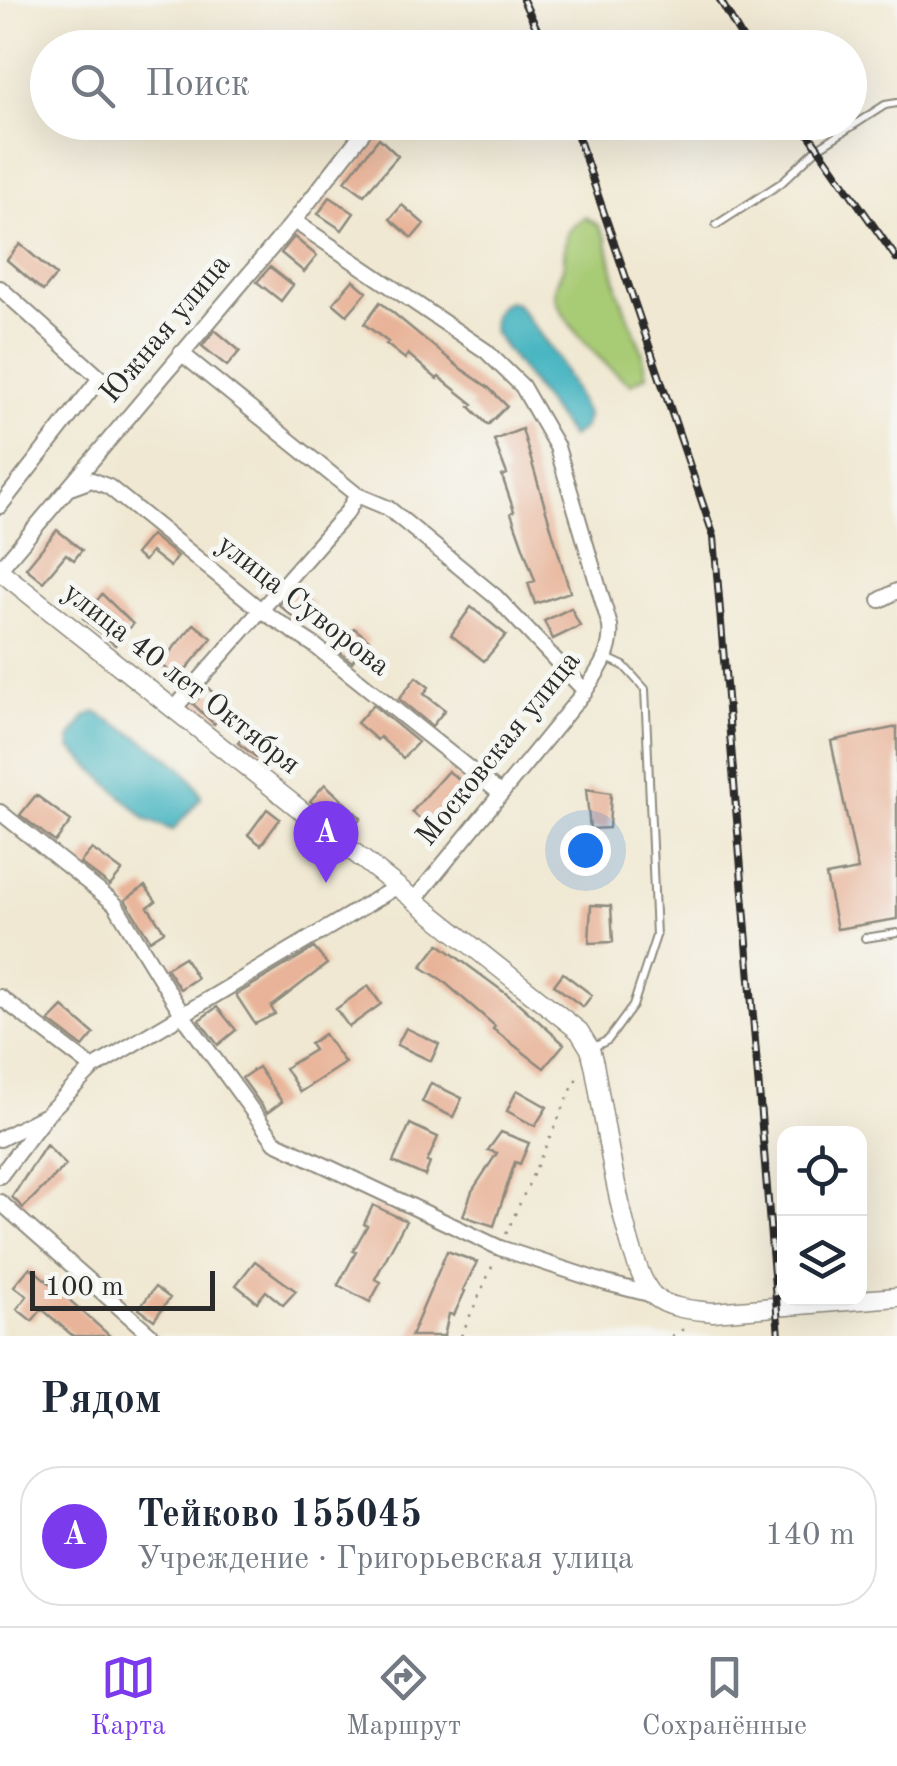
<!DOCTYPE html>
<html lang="ru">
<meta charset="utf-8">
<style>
:root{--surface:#fff;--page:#f6f6f7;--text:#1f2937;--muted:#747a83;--line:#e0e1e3;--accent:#7c3aed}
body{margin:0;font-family:"Old Standard TT",serif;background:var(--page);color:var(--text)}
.controls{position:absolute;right:30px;bottom:30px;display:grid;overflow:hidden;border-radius:20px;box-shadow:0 10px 40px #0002}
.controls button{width:90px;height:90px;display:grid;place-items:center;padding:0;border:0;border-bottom:2px solid var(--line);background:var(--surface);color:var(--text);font:50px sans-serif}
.scale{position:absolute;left:30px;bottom:25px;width:185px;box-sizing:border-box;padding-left:10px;border:5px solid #2b2b2b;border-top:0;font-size:28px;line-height:35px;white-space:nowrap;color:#2b2b2b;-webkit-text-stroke:8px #f6f6f2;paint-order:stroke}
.you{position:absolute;left:585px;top:850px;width:35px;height:35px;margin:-25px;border:8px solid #fff;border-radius:50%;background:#1a73e8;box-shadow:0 0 0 15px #1a73e833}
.badge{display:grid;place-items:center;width:65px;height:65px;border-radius:50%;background:var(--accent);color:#fff;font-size:32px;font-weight:700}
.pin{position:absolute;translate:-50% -82px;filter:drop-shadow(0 2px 5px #0008)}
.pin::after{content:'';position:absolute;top:52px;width:35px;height:30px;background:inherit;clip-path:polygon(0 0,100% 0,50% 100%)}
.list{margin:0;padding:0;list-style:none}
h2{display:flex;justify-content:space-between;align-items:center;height:130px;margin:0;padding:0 40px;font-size:42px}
h2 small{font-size:32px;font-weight:400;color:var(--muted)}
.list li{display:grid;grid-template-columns:65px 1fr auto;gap:30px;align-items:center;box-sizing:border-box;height:140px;margin:0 20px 20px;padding:0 20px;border:2px solid var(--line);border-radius:40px}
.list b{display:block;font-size:38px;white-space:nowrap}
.list p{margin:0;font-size:32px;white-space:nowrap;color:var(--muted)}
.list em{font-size:32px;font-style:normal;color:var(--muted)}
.icon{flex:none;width:55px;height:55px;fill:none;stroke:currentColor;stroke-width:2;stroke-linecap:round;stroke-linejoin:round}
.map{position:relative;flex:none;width:897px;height:1336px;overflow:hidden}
.search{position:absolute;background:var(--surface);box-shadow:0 10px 40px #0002;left:30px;right:30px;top:30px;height:110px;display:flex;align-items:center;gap:25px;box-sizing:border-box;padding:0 35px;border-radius:55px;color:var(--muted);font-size:38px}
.sheet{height:290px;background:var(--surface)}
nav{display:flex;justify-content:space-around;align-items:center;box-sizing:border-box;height:140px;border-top:2px solid var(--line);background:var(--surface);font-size:28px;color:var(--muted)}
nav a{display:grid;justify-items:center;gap:5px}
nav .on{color:var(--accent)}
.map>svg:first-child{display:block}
.green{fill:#a8cb74;stroke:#6a7b50;stroke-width:2.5}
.water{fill:#46b5c1;stroke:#387076;stroke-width:2.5}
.building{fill:#e8b398}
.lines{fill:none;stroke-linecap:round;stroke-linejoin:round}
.service-casing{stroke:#8e8a7e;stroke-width:10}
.minor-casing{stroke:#8e8a7e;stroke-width:18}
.tertiary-casing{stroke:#8e8a7e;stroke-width:21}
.path{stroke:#8e8a7e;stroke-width:2.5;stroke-dasharray:2.5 8;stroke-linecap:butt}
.service{stroke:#fff;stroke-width:6}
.minor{stroke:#fff;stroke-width:14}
.tertiary{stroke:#fff;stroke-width:18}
.rail-casing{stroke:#2b2b2b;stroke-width:8}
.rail{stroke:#f6f6f2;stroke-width:4;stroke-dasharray:11;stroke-linecap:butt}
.labels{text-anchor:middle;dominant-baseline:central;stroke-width:10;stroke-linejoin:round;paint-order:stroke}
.street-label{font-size:30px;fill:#2b2b2b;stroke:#f6f6f2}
</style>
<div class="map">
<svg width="897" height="1336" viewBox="0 0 897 1336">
<rect width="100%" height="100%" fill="#f6f6f2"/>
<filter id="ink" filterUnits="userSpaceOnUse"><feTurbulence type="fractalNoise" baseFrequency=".01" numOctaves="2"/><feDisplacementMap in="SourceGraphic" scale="20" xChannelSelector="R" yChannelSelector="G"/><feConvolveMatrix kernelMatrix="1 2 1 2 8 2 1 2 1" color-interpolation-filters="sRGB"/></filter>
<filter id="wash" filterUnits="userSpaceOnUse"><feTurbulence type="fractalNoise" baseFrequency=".0048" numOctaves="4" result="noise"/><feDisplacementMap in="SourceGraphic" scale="40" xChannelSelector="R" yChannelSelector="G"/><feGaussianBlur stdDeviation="2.25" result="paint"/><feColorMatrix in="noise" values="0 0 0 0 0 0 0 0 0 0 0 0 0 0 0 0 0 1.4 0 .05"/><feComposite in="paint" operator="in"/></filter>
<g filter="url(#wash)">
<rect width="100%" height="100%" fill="#f0e8d2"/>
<path class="green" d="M585,217L599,226L606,238L618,291L642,351L647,375L631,384C609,371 555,317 555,290C555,281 564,272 564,262C566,236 561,233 585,217Z"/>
<path class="water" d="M509,301L517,304L558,358L587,416L583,429L571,437L494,333C491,318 494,307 509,301Z
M95,712C125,729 194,765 201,798L173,830L147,820L72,749L70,739L85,717Z"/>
<g id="blocks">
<path class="building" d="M379,138L398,156L364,195L345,181Z
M330,197L354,213L342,230L318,214Z
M402,205L424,224L412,238L390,219Z
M294,237L317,256L304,272L281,253Z
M20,244L56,275L43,291L7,260Z
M270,267L293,285L281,301L257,282Z
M353,280L367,292L347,315L333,303Z
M380,302L460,368L489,388L507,406L488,425L470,407L473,404L439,377L437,379L408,354L405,359L386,344L388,342L364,324Z
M215,330L240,351L227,366L202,346Z
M522,429L570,592L535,604L528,583L535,581L511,513L514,511L502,476L507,474L494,440Z
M57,530L82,550L74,560L66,554L43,582L26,568Z
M151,535L177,556L170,567L151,552L144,561L135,554Z
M296,587L314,604L298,621L279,605Z
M102,594L133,624L115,645L83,618Z
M471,607L506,635L484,661L451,635Z
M571,608L580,626L553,639L544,621Z
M194,624L212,638L178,679L157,661L167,649L170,652Z
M354,628L369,640L352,662L337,650Z
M416,677L429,687L424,694L445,710L432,726L399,699Z
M208,688L229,708L214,724L193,704Z
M373,705L418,742L403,758L380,737L377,740L357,723Z
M253,725L271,739L256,757L238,743Z
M897,727V919L837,929L826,876L858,870L831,741Z
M448,771L470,788L435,832L412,812Z
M325,784L361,818L349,832L310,801Z
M586,789L611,793L609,828L590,829Z
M36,795L71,821L55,842L20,815Z
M267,809L280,819L261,845L248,835Z
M92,849L122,871L110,886L80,863Z
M145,886L156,901L148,907L164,931L150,940L125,900Z
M591,905L611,906L613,942L589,943Z
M439,944L516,1001L564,1044L544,1068L493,1029L495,1026L442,980L421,967Z
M314,948L327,964L271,1007L275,1014L255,1024L236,995Z
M184,957L197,978L180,989L166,968Z
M563,973L592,995L583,1007L554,985Z
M368,986L381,1004L349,1027L336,1009Z
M63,1007L94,1034L83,1047L49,1021Z
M217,1007L236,1030L218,1045L199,1020Z
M406,1028L439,1044L431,1061L397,1045Z
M324,1034L345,1063L300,1092L285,1068L314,1050L310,1044Z
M258,1067L282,1102L267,1113L242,1078Z
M431,1083L462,1098L453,1117L422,1102Z
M517,1090L547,1107L535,1126L507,1111Z
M410,1124L438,1137L427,1162L430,1163L425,1176L393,1162Z
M501,1132L529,1143L520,1164L515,1162L494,1226L463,1216L472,1191L497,1153L488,1150Z
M46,1145L66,1165L23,1208L12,1197Z
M373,1205L406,1221L375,1279L381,1282L370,1302L338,1285L356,1252L353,1251L367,1226L364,1224Z
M447,1251L477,1262L463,1290L465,1291L454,1315L449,1314L444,1336H411Z
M255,1261L296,1291L283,1305L266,1291L257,1302L236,1285Z
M30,1267L57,1289L110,1336H73L42,1309L32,1321L17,1309L27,1296L14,1286Z
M155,1287L170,1298L154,1320L139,1309Z"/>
</g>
</g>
<g filter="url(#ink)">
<use href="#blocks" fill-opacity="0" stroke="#8e8a7e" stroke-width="2.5"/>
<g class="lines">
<defs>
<path id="service" d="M716,225L781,183L818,148L885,105L897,103
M865,938L897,933
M590,1049L608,1040L633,1006L656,936L645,689L624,666L607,658"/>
<path id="minor" d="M294,221L486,351L522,386L557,447L610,626C613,652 599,670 585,691L415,899
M0,288L100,378L0,506
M181,353L357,495L388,508L496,597L585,691
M70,488L92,480L109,487L262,611L314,645L501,794
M0,569L294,221L371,122
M880,600L897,591
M174,709L347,512L357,495
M0,812L115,904L184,1017L275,1142L500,1248L606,1283L653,1295
M0,997L93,1068
M0,1139L44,1116
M0,1176L47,1114L93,1068L398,886
M0,1202L152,1336"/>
<path id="tertiary" d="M0,571L579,1031L590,1049L594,1064C603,1110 625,1269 654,1296C669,1309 694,1310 713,1312L897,1297"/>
</defs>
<use href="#service" class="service-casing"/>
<use href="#minor" class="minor-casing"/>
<use href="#tertiary" class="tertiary-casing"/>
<path class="path" d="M506,1234L579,1073
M461,1336L495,1260
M672,1336L690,1325"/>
<use href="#service" class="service"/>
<use href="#minor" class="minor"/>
<use href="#tertiary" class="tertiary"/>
<defs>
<path id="rail" d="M523,0L546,48
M720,0L748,48
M573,122L714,537L779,1336
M800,122L897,259"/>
</defs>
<use href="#rail" class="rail-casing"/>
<use href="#rail" class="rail"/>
</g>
</g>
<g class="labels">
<g class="street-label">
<text transform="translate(166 329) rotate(-50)">Южная улица</text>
<text transform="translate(303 606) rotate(38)">улица Суворова</text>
<text transform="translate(181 679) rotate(38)">улица 40 лет Октября</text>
<text transform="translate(499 749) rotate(-51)">Московская улица</text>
</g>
</g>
</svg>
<div class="controls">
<button><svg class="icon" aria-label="locate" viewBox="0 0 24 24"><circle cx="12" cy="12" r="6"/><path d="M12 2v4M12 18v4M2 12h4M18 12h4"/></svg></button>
<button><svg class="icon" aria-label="layers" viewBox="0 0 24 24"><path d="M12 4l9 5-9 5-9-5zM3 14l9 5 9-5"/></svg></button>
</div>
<div class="scale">100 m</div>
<div class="you"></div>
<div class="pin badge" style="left:326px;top:883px">A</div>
<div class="search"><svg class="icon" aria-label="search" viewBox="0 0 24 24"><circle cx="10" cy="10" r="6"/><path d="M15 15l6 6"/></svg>Поиск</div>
</div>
<section class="sheet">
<h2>Рядом<small></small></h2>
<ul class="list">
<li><span class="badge">A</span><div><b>Тейково 155045</b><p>Учреждение · Григорьевская улица</p></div><em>140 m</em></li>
</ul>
</section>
<nav>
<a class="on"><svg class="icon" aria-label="map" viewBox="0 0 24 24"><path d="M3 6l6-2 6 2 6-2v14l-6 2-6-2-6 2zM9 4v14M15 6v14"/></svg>Карта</a>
<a><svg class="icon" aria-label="directions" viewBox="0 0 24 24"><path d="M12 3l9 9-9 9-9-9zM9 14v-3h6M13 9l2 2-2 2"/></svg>Маршрут</a>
<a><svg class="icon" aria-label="saved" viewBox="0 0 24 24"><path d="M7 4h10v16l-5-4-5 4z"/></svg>Сохранённые</a>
</nav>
